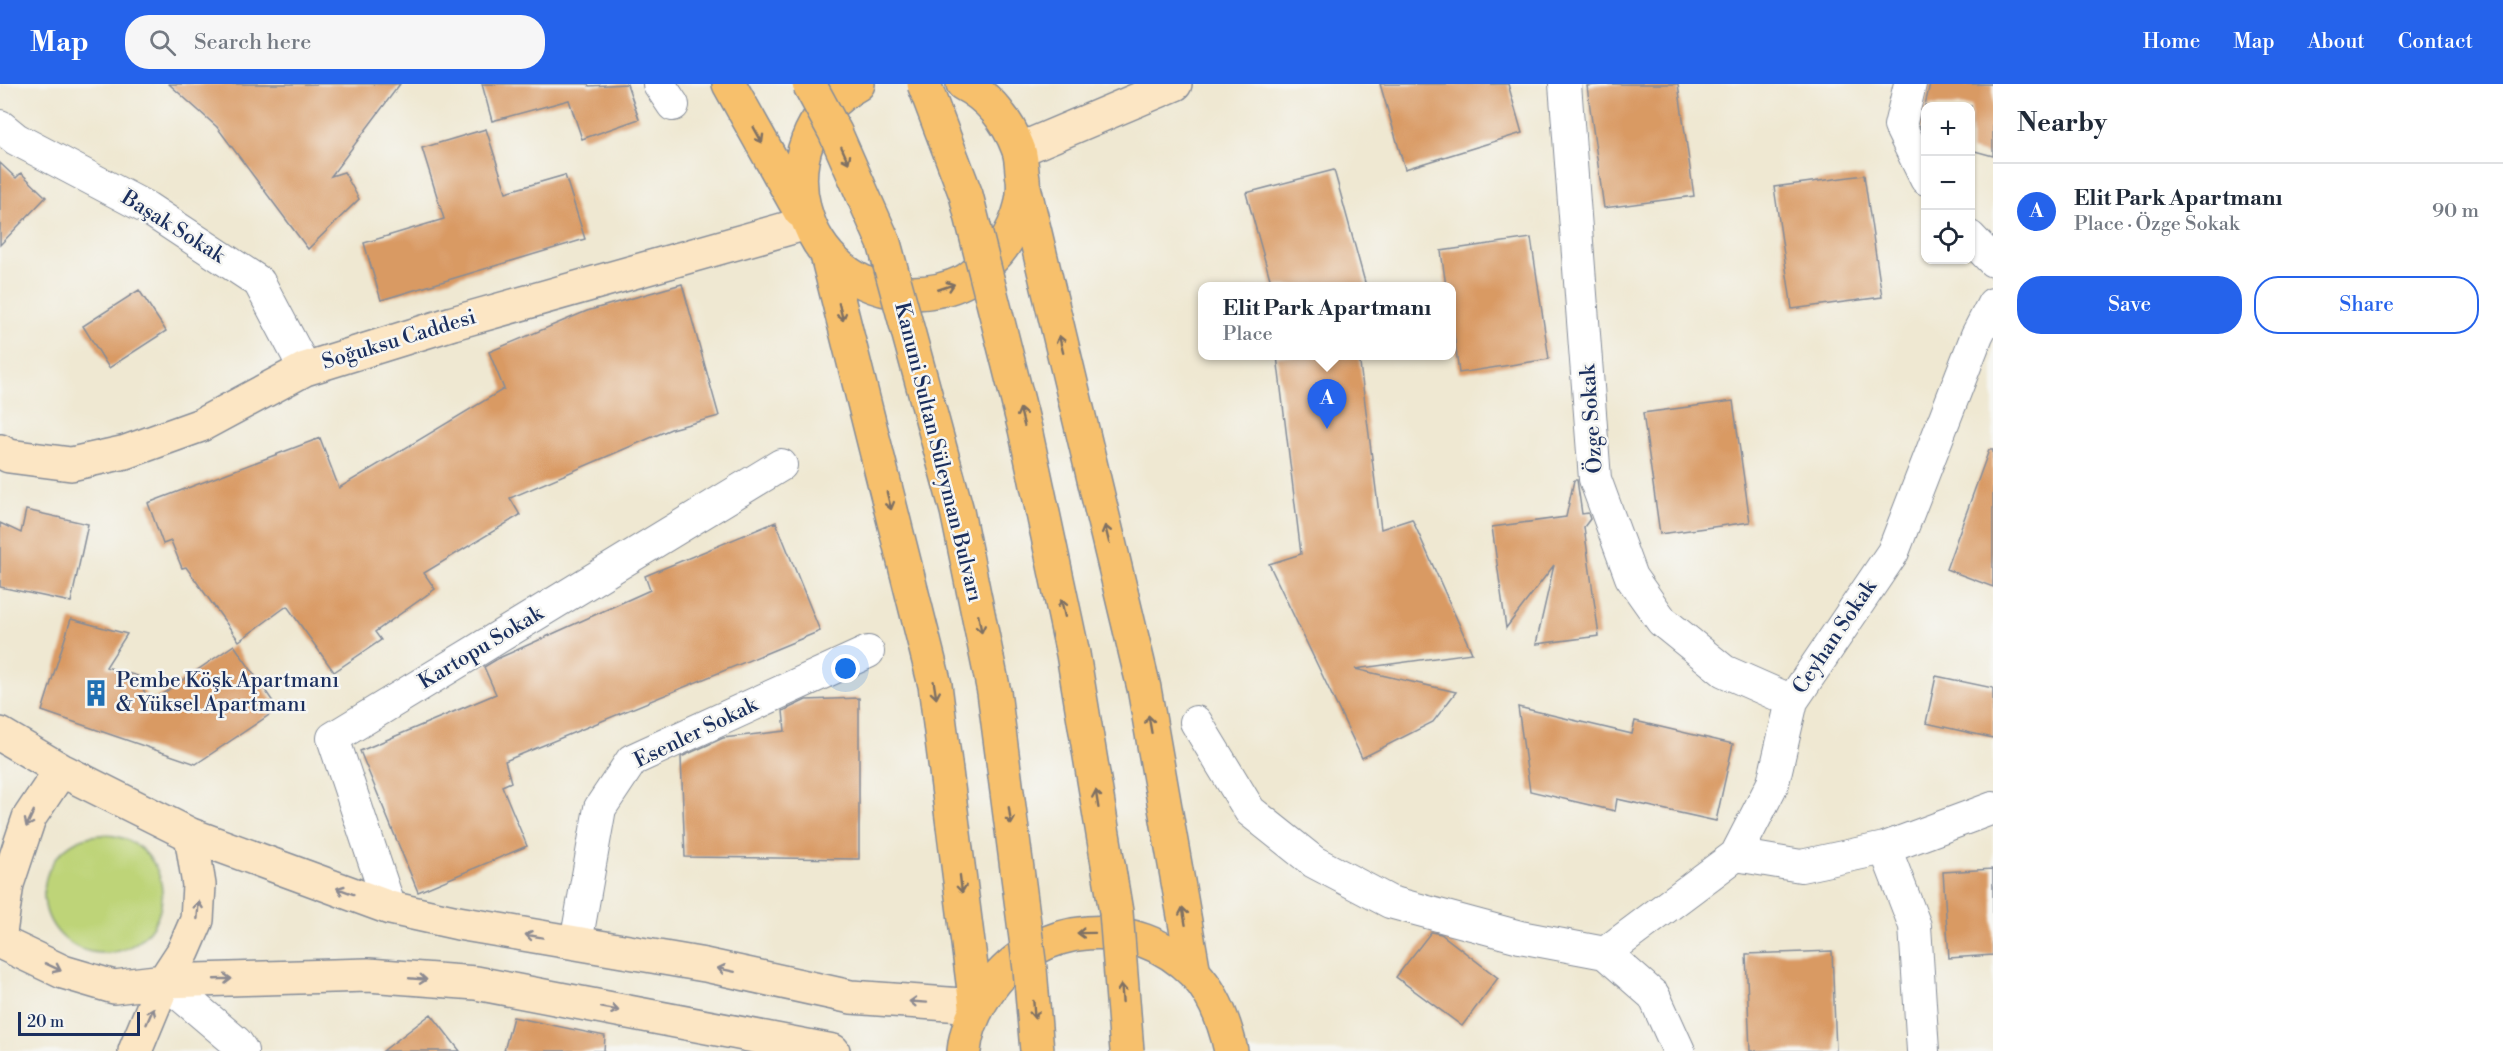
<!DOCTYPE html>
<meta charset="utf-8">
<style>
:root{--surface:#fff;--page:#f6f6f7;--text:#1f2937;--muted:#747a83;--line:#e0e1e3;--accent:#2563eb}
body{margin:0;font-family:"Libre Bodoni",serif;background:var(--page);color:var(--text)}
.controls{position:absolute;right:18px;top:18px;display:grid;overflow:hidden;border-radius:12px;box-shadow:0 2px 4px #0004}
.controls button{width:54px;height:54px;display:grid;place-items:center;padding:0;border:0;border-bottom:2px solid var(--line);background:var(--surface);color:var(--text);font:30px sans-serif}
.scale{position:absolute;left:18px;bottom:15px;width:122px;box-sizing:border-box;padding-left:6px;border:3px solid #1b2f5e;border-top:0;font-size:16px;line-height:21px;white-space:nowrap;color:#1b2f5e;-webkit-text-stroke:4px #f6f6f2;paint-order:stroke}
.you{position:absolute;left:846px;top:585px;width:21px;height:21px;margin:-15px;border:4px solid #fff;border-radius:50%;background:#1a73e8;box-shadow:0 0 0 9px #1a73e833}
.badge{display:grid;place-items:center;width:39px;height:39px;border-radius:50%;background:var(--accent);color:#fff;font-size:20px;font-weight:700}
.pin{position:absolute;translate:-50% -50px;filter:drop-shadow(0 2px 3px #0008)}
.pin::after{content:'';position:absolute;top:32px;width:21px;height:18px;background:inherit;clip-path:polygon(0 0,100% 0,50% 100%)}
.popup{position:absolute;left:1198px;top:198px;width:258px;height:78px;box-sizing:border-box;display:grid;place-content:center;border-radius:12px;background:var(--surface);filter:drop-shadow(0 2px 4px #0005);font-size:20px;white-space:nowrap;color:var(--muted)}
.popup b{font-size:22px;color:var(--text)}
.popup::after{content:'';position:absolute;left:50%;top:100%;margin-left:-12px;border:12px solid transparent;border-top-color:var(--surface)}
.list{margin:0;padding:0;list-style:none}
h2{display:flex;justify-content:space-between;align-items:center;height:78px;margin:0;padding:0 24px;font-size:26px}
h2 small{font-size:20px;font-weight:400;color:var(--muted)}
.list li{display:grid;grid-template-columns:39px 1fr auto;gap:18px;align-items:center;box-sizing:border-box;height:96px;padding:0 24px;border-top:2px solid var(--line)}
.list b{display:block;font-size:22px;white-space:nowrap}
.list p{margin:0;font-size:20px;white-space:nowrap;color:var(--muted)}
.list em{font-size:20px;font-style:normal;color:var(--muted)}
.actions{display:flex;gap:12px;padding:18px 24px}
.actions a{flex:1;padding:14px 0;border:2px solid var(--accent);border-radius:24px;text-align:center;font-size:21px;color:var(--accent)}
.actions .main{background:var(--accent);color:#fff}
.icon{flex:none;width:33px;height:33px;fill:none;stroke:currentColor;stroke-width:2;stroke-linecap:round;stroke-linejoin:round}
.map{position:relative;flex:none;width:1993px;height:967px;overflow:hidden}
header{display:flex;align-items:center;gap:36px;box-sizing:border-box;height:84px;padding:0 30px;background:var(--accent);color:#fff}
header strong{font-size:28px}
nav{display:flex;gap:33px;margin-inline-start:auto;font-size:21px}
.search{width:420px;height:54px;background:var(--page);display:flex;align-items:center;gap:15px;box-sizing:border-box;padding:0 21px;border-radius:24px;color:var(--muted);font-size:22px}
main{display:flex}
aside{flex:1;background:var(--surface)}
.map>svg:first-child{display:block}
.green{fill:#bed478;stroke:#6c826b;stroke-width:1.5}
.building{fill:#d99a64}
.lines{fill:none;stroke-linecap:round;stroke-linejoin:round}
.street-casing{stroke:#858c98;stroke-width:34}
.secondary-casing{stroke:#858c98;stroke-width:36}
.primary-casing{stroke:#858c98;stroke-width:36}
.street{stroke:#fff;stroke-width:32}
.secondary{stroke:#fce6c4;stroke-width:33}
.primary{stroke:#f7c06c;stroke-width:33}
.primary-bridge-casing{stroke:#858c98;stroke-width:36;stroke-linecap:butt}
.primary-bridge{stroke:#f7c06c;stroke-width:33}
.oneway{stroke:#7e7064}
.oneway2{stroke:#8c8a91}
.labels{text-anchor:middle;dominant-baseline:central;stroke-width:5;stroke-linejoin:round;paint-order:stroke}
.street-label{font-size:21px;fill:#1b2f5e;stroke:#f6f6f2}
.poi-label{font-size:21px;fill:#1b2f5e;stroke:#f6f6f2;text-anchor:start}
</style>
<header>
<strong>Map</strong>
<div class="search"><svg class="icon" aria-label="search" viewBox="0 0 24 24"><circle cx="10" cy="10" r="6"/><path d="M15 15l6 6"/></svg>Search here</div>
<nav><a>Home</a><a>Map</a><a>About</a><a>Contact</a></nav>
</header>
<main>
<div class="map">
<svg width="1993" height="967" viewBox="0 0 1993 967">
<rect width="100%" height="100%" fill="#f6f6f2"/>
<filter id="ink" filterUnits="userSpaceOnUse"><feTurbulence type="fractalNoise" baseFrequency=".0167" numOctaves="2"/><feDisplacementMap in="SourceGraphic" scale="12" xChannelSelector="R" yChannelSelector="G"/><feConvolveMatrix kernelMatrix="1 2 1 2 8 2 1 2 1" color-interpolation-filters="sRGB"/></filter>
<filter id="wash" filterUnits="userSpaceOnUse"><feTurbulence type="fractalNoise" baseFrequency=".008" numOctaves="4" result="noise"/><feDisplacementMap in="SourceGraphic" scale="24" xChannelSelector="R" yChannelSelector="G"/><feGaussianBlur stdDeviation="1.35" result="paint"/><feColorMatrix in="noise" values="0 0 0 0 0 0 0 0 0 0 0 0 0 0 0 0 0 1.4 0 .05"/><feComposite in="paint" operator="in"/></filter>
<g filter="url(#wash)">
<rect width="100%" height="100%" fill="#efe8d2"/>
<path class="green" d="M44 810a59 59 0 1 1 118 0a59 59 0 1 1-118 0Z"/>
<g id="blocks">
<path class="building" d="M169,0H400L331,92L344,88L359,115L308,165L217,43Z
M482,0H588L589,2L627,0L639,35L582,55L569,16L492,37Z
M1380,0H1508L1522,49L1405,85Z
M1604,0H1678L1694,112L1604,124L1587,2Z
M1930,0H1993V72L1971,66V22H1926V53L1920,42Z
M486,45L506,108L565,91L585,155L381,216L364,159L444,135L422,64Z
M0,79L16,94L21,89L46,113L0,161Z
M1334,86L1366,202H1272L1246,109Z
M1864,91L1882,213L1792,225L1774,103Z
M1531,154L1549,275L1459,289L1452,234V202H1446L1441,167Z
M682,200L719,332L671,345L510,414L520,431L424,489L435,505L375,548L381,556L334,588L287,522L239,557L186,483L182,484L171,457L163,460L148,419L320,354L339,404L504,305L489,268L587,227Z
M139,206L166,247L109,284L83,242Z
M1277,272H1359L1381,445L1412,435L1472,569L1355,585L1456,608L1433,638L1362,674L1269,480L1301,470Z
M1733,317L1750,438L1660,450L1643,329Z
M1989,366H1993V503L1946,485Z
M1574,396H1577L1582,430L1588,429L1590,435L1584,443L1599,552L1536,560L1554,481L1506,544L1492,443L1566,433Z
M26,426L88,440L71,518L0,503V439L21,449Z
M776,438L820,547L505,677L511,698L502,702L527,762L418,808L360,667L496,610L484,583L499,574L650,506L645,492Z
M71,535L127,550L106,583L138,592L149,619L234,561L278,625L196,680L42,627Z
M1936,592L1993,604V654L1926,639Z
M859,614V775L685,773L681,673L723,654L785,647L783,627L806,616Z
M1518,623L1632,650L1635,637L1733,660L1716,737L1617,715L1615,727L1530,707Z
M1993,785V871L1949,874L1943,788Z
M1431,848L1441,850L1498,894L1462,942L1396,893Z
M1832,867L1836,967H1750L1746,870Z
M431,930L460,967H383Z
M513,933L605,952L604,967H504Z"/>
</g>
</g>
<g filter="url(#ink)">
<use href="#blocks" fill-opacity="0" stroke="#858c98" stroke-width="1.5"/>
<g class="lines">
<defs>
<path id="street" d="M659,0L673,21
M1565,0L1595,395L1631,493L1662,537L1724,587L1792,617
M1910,0L1900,42L1926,95
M0,42L16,55L147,124L259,198L305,285
M1970,153L1993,177
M1196,638L1250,727L1314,778L1390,818L1520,853L1605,869L1654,912L1679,967
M1885,764L1915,842L1923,967
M1736,771L1801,782L1885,764L1993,724
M390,824L333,654L781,381
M576,859L600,724L632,676L868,568
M1605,869L1736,771L1773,699L1792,617L1893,468L1977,251L1993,220
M164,897L236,958L242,967"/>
<path id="secondary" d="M1019,66L1175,0
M0,367L9,372L71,380L126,368L201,341L305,285L453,239L807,139
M0,650L61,686L191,751L390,824L458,839L705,881L851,913L976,922
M0,849L7,800L29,734L61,686
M0,858L63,888L114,903L164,897L368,891L476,899L833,967
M135,967L164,897L183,868L197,836L199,801L191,751"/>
<path id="primary" d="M729,0L800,127
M858,0C757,56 798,208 912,209C930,209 949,205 965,197C972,193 979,186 986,180C1009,162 1026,124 1023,95C1021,85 1022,73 1018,64C1008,37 989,13 963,0
M1024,103L1144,604L1194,889
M827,171L935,601L976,922
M964,967C966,944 977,922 990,904C1038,837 1135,829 1194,889C1214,910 1225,939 1231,967"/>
</defs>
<use href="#street" class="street-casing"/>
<use href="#secondary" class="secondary-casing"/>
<use href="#primary" class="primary-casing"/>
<use href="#street" class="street"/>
<use href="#secondary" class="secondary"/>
<use href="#primary" class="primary"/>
<defs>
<path id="primary-bridge" d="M809,0L835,48L884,159L957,427L994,608L1030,885L1037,967
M924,0L966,111L1025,345L1073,570L1116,828L1127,967"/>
</defs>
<use href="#primary-bridge" class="primary-bridge-casing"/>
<use href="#primary-bridge" class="primary-bridge"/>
</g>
<defs><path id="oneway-shaft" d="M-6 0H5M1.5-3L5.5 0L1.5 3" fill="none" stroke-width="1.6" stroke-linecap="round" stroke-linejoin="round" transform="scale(1.5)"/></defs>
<g class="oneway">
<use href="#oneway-shaft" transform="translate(758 51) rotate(61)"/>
<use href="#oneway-shaft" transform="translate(845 71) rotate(66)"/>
<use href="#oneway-shaft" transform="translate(946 203) rotate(-19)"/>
<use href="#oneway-shaft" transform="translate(841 228) rotate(76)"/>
<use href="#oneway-shaft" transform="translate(1061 260) rotate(-104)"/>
<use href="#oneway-shaft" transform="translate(1022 333) rotate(-104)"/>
<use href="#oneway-shaft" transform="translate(889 417) rotate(76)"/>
<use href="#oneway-shaft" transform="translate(1107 450) rotate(-104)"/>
<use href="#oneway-shaft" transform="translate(1063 524) rotate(-102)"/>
<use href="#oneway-shaft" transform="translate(980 540) rotate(79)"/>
<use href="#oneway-shaft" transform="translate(935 606) rotate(81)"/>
<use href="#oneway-shaft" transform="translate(1150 640) rotate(-100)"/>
<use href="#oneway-shaft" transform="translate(1097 715) rotate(-99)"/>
<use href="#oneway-shaft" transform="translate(1010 732) rotate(82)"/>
<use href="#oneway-shaft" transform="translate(961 800) rotate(83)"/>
<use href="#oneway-shaft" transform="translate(1184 832) rotate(-100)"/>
<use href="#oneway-shaft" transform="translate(1086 849) rotate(179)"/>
<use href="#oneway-shaft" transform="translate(1122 909) rotate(-94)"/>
<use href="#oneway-shaft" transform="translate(1034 926) rotate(86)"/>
</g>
<g class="oneway2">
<use href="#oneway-shaft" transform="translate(30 735) rotate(115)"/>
<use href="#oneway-shaft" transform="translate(345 807) rotate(-160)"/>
<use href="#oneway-shaft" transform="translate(198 826) rotate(-86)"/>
<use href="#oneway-shaft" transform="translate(534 852) rotate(-170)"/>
<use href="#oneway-shaft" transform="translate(53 883) rotate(25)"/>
<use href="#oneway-shaft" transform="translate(726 886) rotate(-168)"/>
<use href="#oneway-shaft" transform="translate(223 895) rotate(-2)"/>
<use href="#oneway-shaft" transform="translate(418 895) rotate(5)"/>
<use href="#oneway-shaft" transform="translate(918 918) rotate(-176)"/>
<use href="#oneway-shaft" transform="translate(610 925) rotate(11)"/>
<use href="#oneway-shaft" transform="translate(150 932) rotate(-67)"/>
</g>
</g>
<defs>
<symbol id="building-bare" viewBox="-9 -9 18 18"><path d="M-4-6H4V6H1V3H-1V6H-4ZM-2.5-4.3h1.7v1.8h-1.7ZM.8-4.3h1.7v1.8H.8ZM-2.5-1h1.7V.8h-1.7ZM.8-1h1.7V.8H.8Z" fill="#1f6fb2" stroke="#f6f6f2" stroke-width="2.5" paint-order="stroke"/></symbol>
</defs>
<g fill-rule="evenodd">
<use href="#building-bare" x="77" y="590" width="38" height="38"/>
</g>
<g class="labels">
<g class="street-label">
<text transform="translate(173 143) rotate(32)">Başak Sokak</text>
<text transform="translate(399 256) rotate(-17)">Soğuksu Caddesi</text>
<text transform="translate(1592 335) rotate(-94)">Özge Sokak</text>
<text transform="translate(938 368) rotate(76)">Kanuni Sultan Süleyman Bulvarı</text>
<text transform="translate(1835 553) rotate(-56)">Ceyhan Sokak</text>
<text transform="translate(481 564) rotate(-31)">Kartopu Sokak</text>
<text transform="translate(696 649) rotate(-26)">Esenler Sokak</text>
</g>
<g class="poi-label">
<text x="116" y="597">Pembe Köşk Apartmanı<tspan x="116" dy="24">&amp; Yüksel Apartmanı</tspan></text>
</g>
</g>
</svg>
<div class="controls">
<button>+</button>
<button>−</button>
<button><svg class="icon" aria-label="locate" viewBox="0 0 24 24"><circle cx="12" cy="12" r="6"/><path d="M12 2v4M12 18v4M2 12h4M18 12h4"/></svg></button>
</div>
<div class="scale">20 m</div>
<div class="you"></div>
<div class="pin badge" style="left:1327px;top:345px">A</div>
<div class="popup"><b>Elit Park Apartmanı</b>Place</div>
</div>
<aside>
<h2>Nearby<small></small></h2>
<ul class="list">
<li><span class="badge">A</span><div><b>Elit Park Apartmanı</b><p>Place · Özge Sokak</p></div><em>90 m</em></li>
</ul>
<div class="actions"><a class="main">Save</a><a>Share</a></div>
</aside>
</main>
